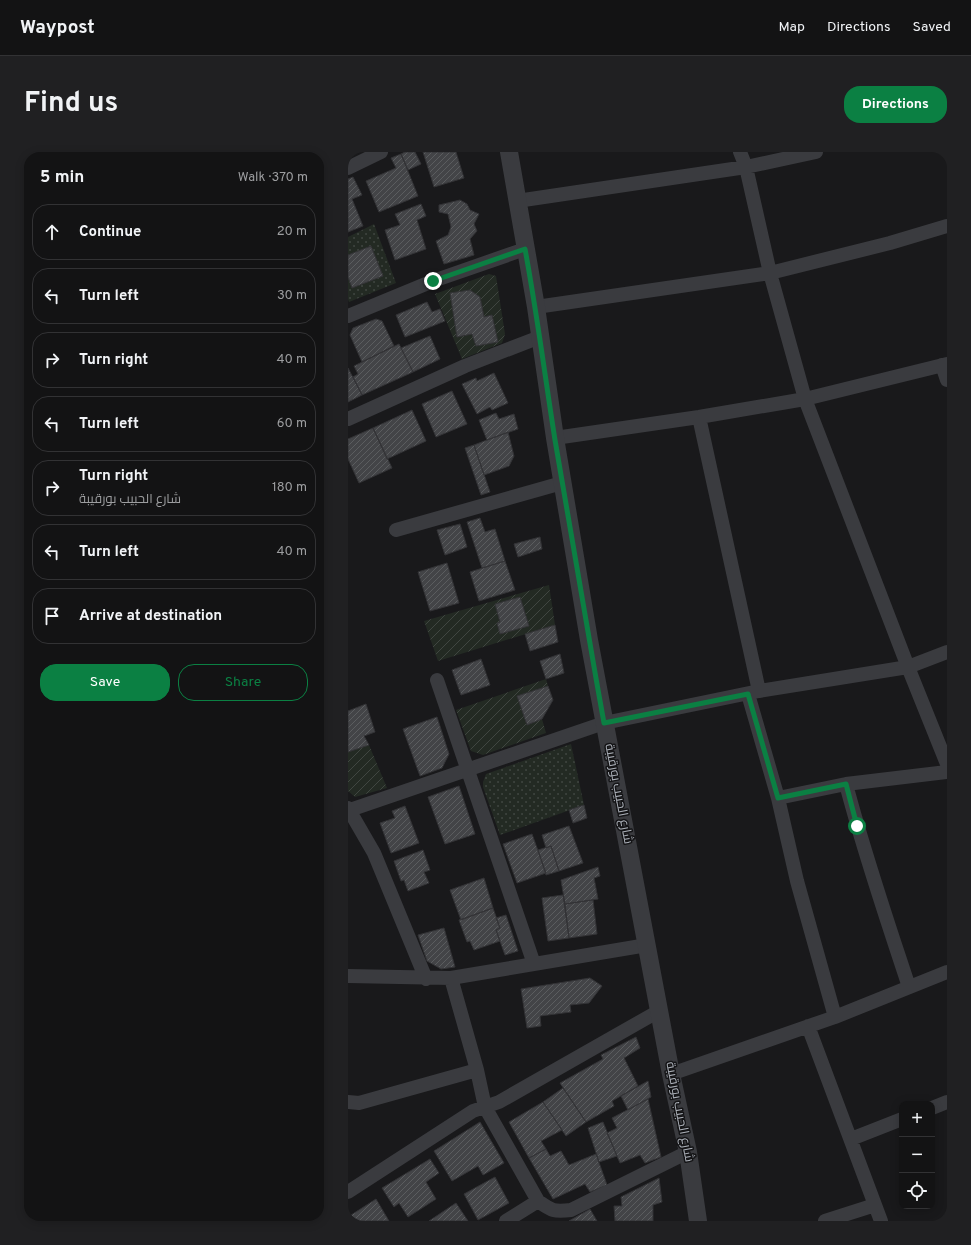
<!DOCTYPE html>
<meta charset="utf-8">
<style>
:root{--surface:#131314;--page:#202022;--text:#f1f3f6;--muted:#9d9ea0;--line:#323234;--accent:#0b8043}
body{margin:0;font-family:Overpass,Cairo,sans-serif;background:var(--page);color:var(--text)}
.controls{position:absolute;right:12px;bottom:12px;display:grid;overflow:hidden;border-radius:8px;box-shadow:0 2px 10px #0003}
.controls button{width:36px;height:36px;display:grid;place-items:center;padding:0;border:0;border-bottom:1px solid var(--line);background:var(--surface);color:var(--text);font:20px sans-serif}
.stop{position:absolute;width:12px;height:12px;margin:-9px;border:3px solid #0b8043;border-radius:50%;background:#fff}
.stop.end{background:#0b8043;border-color:#fff;box-shadow:0 1px 4px #0008}
.list{margin:0;padding:0;list-style:none}
h2{display:flex;justify-content:space-between;align-items:center;height:52px;margin:0;padding:0 16px;font-size:17px}
h2 small{font-size:13px;font-weight:400;color:var(--muted)}
.list li{display:grid;grid-template-columns:26px 1fr auto;gap:12px;align-items:center;box-sizing:border-box;height:56px;margin:0 8px 8px;padding:0 8px;border:1px solid var(--line);border-radius:16px}
.list b{display:block;font-size:15px;white-space:nowrap}
.list p{margin:0;font-size:13px;white-space:nowrap;color:var(--muted)}
.list em{font-size:13px;font-style:normal;color:var(--muted)}
.actions{display:flex;gap:8px;padding:12px 16px}
.actions a{flex:1;padding:9px 0;border:1px solid var(--accent);border-radius:16px;text-align:center;font-size:14px;color:var(--accent)}
.actions .main{background:var(--accent);color:#fff}
.icon{flex:none;width:22px;height:22px;fill:none;stroke:currentColor;stroke-width:2;stroke-linecap:round;stroke-linejoin:round}
.map{position:relative;flex:none;width:599px;height:1069px;overflow:hidden;border-radius:16px}
header{display:flex;align-items:center;gap:24px;box-sizing:border-box;height:56px;padding:0 20px;background:var(--surface);border-bottom:1px solid var(--line)}
header strong{font-size:19px}
nav{display:flex;gap:22px;margin-inline-start:auto;font-size:14px}
.intro{display:flex;align-items:center;justify-content:space-between;box-sizing:border-box;height:96px;padding:0 24px}
h1{margin:0;font-size:28px}
.button{padding:10px 18px;border-radius:16px;background:var(--accent);color:#fff;font-size:14px;font-weight:700}
main{display:flex;gap:24px;padding:0 24px}
aside{flex:1;background:var(--surface);border-radius:16px;box-shadow:0 2px 10px #0003}
.map>svg:first-child{display:block}
.grass{fill:url(#grass-dots)}
.garden{fill:url(#garden-furrows)}
.building{fill:url(#building-hatch);stroke:#333336}
.lines{fill:none;stroke-linecap:round;stroke-linejoin:round}
.minor{stroke:#3a3b3f;stroke-width:14}
.tertiary{stroke:#3a3b3f;stroke-width:18}
.route{stroke:#0b8043;stroke-width:5}
.labels{text-anchor:middle;dominant-baseline:central;stroke-width:3;stroke-linejoin:round;paint-order:stroke}
.street-label{font-size:13px;fill:#acb1b9;stroke:#141416}
</style>
<header>
<strong>Waypost</strong>
<nav><a>Map</a><a>Directions</a><a>Saved</a></nav>
</header>
<div class="intro"><h1>Find us</h1><a class="button">Directions</a></div>
<main>
<aside>
<h2>5 min<small>Walk · 370 m</small></h2>
<ul class="list">
<li><svg class="icon" aria-label="ahead" viewBox="0 0 24 24"><path d="M12 20V5M6 11l6-6 6 6"/></svg><div><b>Continue</b></div><em>20 m</em></li>
<li><svg class="icon" aria-label="left" viewBox="0 0 24 24"><path d="M17 20v-9H6M10 6l-5 5 5 5"/></svg><div><b>Turn left</b></div><em>30 m</em></li>
<li><svg class="icon" aria-label="right" viewBox="0 0 24 24"><path d="M7 20v-9h11M14 6l5 5-5 5"/></svg><div><b>Turn right</b></div><em>40 m</em></li>
<li><svg class="icon" aria-label="left" viewBox="0 0 24 24"><path d="M17 20v-9H6M10 6l-5 5 5 5"/></svg><div><b>Turn left</b></div><em>60 m</em></li>
<li><svg class="icon" aria-label="right" viewBox="0 0 24 24"><path d="M7 20v-9h11M14 6l5 5-5 5"/></svg><div><b>Turn right</b><p>شارع الحبيب بورقيبة</p></div><em>180 m</em></li>
<li><svg class="icon" aria-label="left" viewBox="0 0 24 24"><path d="M17 20v-9H6M10 6l-5 5 5 5"/></svg><div><b>Turn left</b></div><em>40 m</em></li>
<li><svg class="icon" aria-label="arrive" viewBox="0 0 24 24"><path d="M6 21V4h12l-3 4 3 4H6"/></svg><div><b>Arrive at destination</b></div></li>
</ul>
<div class="actions"><a class="main">Save</a><a>Share</a></div>
</aside>
<div class="map">
<svg width="599" height="1069" viewBox="0 0 599 1069">
<defs>
<pattern id="grass-dots" width="8" height="8" patternUnits="userSpaceOnUse"><rect width="8" height="8" fill="#232a23"/><path d="M2 2h.1M6 6h.1" fill="none" stroke="#404641" stroke-width="1.8" stroke-linecap="round"/></pattern>
<pattern id="garden-furrows" width="10" height="10" patternUnits="userSpaceOnUse"><rect width="10" height="10" fill="#232a23"/><path d="M-1 1l2-2M0 10L10 0M9 11l2-2" fill="none" stroke="#404641"/></pattern>
<pattern id="building-hatch" width="6" height="6" patternUnits="userSpaceOnUse"><rect width="6" height="6" fill="#434447"/><path d="M-1 1l2-2M0 6l6-6M5 7l2-2" fill="none" stroke="#5b5d5f"/></pattern>
</defs>
<rect width="100%" height="100%" fill="#19191b"/>
<path class="grass" d="M26,72L48,131L1,150L0,147V85Z
M223,592L236,653L152,683L135,635V630L138,622Z"/>
<path class="garden" d="M141,122L148,124L157,182L154,191L114,207L87,142Z
M201,433L207,473L90,509L76,469Z
M198,527L200,534L169,544L179,572L194,567L198,581L135,603L123,599L108,558Z
M21,593L39,636L7,645L0,639V600Z"/>
<path class="building" d="M57,0H67L73,12L60,18L53,2Z
M75,0H108L116,26L86,35Z
M53,2L70,44L31,60L18,29L48,16L43,6Z
M5,25L14,43L4,47L15,74L0,80V27Z
M112,48L119,52L122,58L131,62L126,72L129,79L122,87L126,103L96,112L88,89L100,83L103,75L100,62L91,60V53Z
M73,52L78,64L69,68L78,97L47,108L37,78L52,73L47,62Z
M23,94L35,124L4,136L0,125V103Z
M122,138L132,145L136,165L144,163L150,190L128,194L124,182L109,185L102,141Z
M79,150L84,160L92,157L97,169L57,185L48,163Z
M28,167L34,169L46,194L14,210L2,183L5,176Z
M82,184L92,207L65,220L53,196Z
M51,192L65,220L14,243L5,225L10,222L6,214Z
M0,216L14,243L0,250Z
M146,221L160,251L144,258L142,255L129,262L114,232L128,226L129,229Z
M104,239L119,272L88,285L74,252Z
M64,258L78,289L39,307L25,276Z
M148,261L151,267L166,262L170,277L139,288L131,268Z
M25,276L44,316L11,331L0,307V287Z
M160,280L166,304L161,314L136,323L126,293Z
M126,293L142,340L133,343L117,296Z
M132,366L137,380L147,377L157,409L134,416L119,370Z
M112,372L119,395L97,403L89,378Z
M192,385L194,397L170,405L166,392Z
M157,409L167,438L131,449L122,420Z
M99,411L111,451L82,459L70,420Z
M172,445L181,474L152,482L149,471L152,470L147,452Z
M207,473L210,490L182,499L177,482Z
M212,502L216,521L198,527L192,509Z
M133,507L142,533L113,543L104,518Z
M200,534L205,548L194,567L179,573L169,544Z
M18,552L27,580L16,584L21,593L0,600V559Z
M89,565L101,602L94,616L72,624L55,577Z
M111,634L127,682L97,692L80,645Z
M236,653L239,666L225,671L221,658Z
M57,654L71,691L43,701L32,671L47,666L44,659Z
M221,674L235,711L211,719L203,694L198,696L194,683Z
M184,682L198,721L169,731L155,692Z
M203,694L211,719L198,723L190,698Z
M75,698L82,718L76,720L81,731L60,739L56,728L53,729L46,709Z
M250,715L252,724L246,726L250,747L217,752L213,728Z
M136,726L145,756L113,768L102,738Z
M215,743L221,786L200,789L194,746Z
M245,748L249,782L221,786L217,752Z
M145,756L152,776L148,778L152,789L126,798L122,789L119,790L111,768Z
M158,763L170,799L157,803L148,778L152,776L148,766Z
M96,776L107,815L93,817L79,809L70,783Z
M242,826L254,834L241,851L222,853L223,860L192,864L193,874L179,876L173,837Z
M288,885L292,896L276,906L290,934L264,949L266,954L238,970L212,931L255,907L253,903Z
M300,929L303,945L280,958L273,944Z
M215,936L238,970L218,984L195,950Z
M300,947L313,1005L297,1011L292,1003L272,1011L259,981L269,976L264,966Z
M195,950L214,978L193,989L198,997L181,1006L161,970Z
M132,970L156,1011L135,1023L130,1014L104,1029L86,999Z
M255,970L269,1004L251,1010L240,976Z
M198,997L202,1004L213,999L221,1013L248,1002L259,1033L242,1040L237,1032L205,1047L181,1006Z
M82,1007L91,1021L78,1030L88,1047L60,1065L51,1051L46,1055L34,1036Z
M147,1025L161,1051L130,1068L116,1042Z
M311,1026L314,1050L305,1053V1069H267L266,1054H274L273,1045Z
M28,1047L41,1069H0V1065Z
M108,1051L120,1069H81Z
M242,1057L249,1069H221Z"/>
<g class="lines">
<path class="minor" d="M392,0L398,15L422,121L457,247L560,515L599,612
M0,16L33,0
M169,49L398,15L468,0
M188,155L422,121L542,91L599,74
M0,164L85,129L177,97
M594,213L599,228
M351,265L411,539
M0,267L117,214L192,185
M207,286L351,265L457,247L599,212
M48,378L214,331
M89,528L186,812
M400,542L430,646L449,729L487,865
M498,632C516,701 539,768 561,835
M430,646L498,632L599,620
M0,656L26,701L78,827
M2,658L256,571L411,539L560,515L599,500
M0,824L103,826L299,793
M103,826L129,918L137,955L190,1049C204,1059 206,1060 223,1058L340,1000
M460,874L533,1069
M323,922L487,865L599,820
M0,950L11,951L129,918
M584,956L599,950
M503,987L554,967
M0,1040L125,959L151,950L311,859
M158,1069L190,1049
M477,1069L527,1053"/>
<path class="tertiary" d="M161,0L188,155L207,286L241,488L323,922L340,1000L350,1069"/>
</g>
<g class="lines">
<path class="route" d="M85,129L177,97C189,161 197,225 207,288C223,383 239,477 256,571L400,542L430,646L498,632L509,674"/>
</g>
<g class="labels">
<g class="street-label">
<text transform="translate(270 642) rotate(79)">شارع الحبيب بورقيبة</text>
<text transform="translate(331 960) rotate(79)">شارع الحبيب بورقيبة</text>
</g>
</g>
</svg>
<div class="controls">
<button>+</button>
<button>−</button>
<button><svg class="icon" aria-label="locate" viewBox="0 0 24 24"><circle cx="12" cy="12" r="6"/><path d="M12 2v4M12 18v4M2 12h4M18 12h4"/></svg></button>
</div>
<div class="stop" style="left:509px;top:674px"></div>
<div class="stop end" style="left:85px;top:129px"></div>
</div>
</main>
